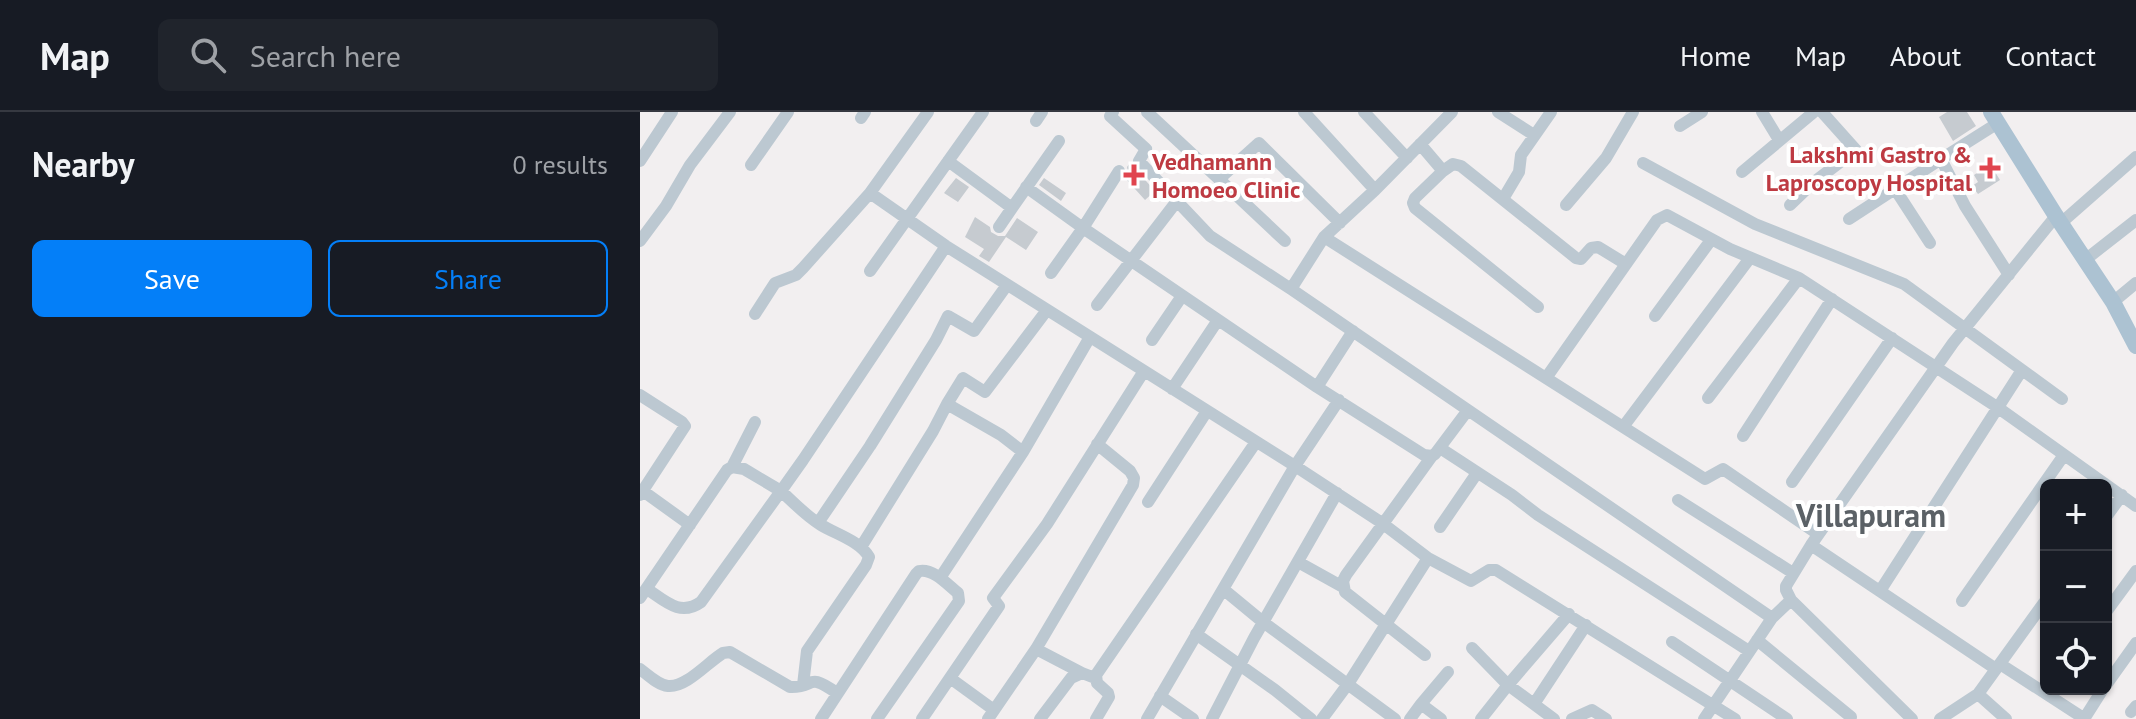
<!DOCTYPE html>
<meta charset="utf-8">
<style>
:root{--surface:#171b24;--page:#20242c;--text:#f1f3f6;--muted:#9ea1a6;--line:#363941;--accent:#047ff8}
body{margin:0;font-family:"PT Sans",sans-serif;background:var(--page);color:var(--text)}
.controls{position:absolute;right:24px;bottom:24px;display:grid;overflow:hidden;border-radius:12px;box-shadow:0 2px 6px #0004}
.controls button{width:72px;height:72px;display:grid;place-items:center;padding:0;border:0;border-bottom:2px solid var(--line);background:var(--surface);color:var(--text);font:40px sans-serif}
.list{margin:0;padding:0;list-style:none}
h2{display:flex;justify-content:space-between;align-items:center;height:104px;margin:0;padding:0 32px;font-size:34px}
h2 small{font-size:26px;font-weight:400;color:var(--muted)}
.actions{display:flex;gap:16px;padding:24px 32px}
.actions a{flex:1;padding:18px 0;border:2px solid var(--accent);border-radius:12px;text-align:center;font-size:28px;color:var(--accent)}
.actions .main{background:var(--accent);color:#fff}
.icon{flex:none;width:44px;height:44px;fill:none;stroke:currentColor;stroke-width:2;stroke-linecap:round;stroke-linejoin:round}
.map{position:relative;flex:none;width:1496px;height:607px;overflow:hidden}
header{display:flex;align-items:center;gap:48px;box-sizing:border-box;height:112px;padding:0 40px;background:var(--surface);border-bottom:2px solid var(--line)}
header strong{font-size:38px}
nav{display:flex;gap:44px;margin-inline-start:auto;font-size:28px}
.search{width:560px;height:72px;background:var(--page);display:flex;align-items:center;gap:20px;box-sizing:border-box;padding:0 28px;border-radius:12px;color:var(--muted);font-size:30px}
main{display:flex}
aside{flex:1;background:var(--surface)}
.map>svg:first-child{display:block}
.building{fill:#c6cbd0}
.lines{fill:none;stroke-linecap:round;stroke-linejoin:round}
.minor{stroke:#bcc8d1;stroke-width:12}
.major{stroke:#acc2d2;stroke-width:16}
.health-dot{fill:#e0444e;stroke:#fff;stroke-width:3}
.labels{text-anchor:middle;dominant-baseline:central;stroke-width:8;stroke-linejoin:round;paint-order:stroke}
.health-label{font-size:24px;font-weight:bold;fill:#be3a42;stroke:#fff;text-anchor:end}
.district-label{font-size:32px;font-weight:bold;fill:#5b6166;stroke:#fff}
</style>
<header>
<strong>Map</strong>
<div class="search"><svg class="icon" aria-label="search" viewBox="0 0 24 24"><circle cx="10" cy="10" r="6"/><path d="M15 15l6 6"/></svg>Search here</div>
<nav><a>Home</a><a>Map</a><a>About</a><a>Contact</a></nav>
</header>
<main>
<aside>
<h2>Nearby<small>0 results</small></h2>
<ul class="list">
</ul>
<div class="actions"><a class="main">Save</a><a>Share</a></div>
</aside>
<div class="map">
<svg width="1496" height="607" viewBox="0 0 1496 607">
<rect width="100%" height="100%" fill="#f2eff0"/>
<path class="building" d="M1307,0H1327L1336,14L1313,29L1299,5Z
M490,51L515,79L505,88L485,66L488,60L487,55Z
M1350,52L1360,68L1338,82L1332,74L1338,70L1334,63Z
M316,66L329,75L318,90L304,81Z
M404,66L426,81L421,89L399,73Z
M335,105L350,115L351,120L358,124H365L377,106L398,120L386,138L366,125L349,150L339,144L344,137L325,125Z"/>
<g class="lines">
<path class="minor" d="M288,0L230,81L306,134L655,354L742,411L788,446L831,469L849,458H856L1095,607
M473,0L470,4L506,37L499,49L570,124L651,177L1132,506
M507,0L579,67L619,31L700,111
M664,0L735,78
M724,0L767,46
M858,0L894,23
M1122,0L1139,28
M221,6L225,0
M396,9L402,0
M1358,11L1301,47L1325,94L1369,163
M1040,14L1062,0
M780,32L803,59L813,52L821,54L936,146L941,147L951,136L958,135L986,152
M0,49L32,0
M308,49L372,96L419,29
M1003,51L1115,112L1264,172L1422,287
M111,53L148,0
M479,59L443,116L677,275L784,343L792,344L795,342L828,298
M803,59L775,86L773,91L775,96L898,195
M1102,60L1174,0
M579,67L645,129
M386,75L443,116L411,161
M1255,77L1290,131
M863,87L879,60L881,43L911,0
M926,93L966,46L993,0
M1150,93L1174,70L1216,38L1182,0
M1209,107L1301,47
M1421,111L1496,45
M359,115L372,96
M684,125L1065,367L1083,357L1178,422
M0,129L26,94L50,53L90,0
M1445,148L1496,108
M230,159L343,0
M651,177L684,125L735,78L812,0
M1473,190L1496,171
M457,193L537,89
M115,202L135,171L156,163L163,156L230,81
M1015,204L1071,128
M512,228L542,184
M906,266L1017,108L1027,103L1090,137L1159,166L1357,295L1496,394
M677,275L713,219
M532,277L578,208
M0,283L42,310L45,314L0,383
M1068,286L1159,166
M307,292L323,266L345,280L407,198
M983,315L1110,146
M1103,324L1192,187
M800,336L872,383L898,403L1109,539
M92,355L115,310
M1152,370L1252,226
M3,379L50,413
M1038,388L1153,461
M508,390L567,299
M1466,405L1482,383
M178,411L230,334L296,228L308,204L334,219L367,173
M800,415L837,361
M1171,433L1356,557
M221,435L293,319L307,292L361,323L383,340
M658,450L703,475
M300,466L383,340L450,225
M7,477C25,489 40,505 61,490L141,379C153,390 166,404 181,413C196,422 220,429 229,445L226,453L167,539L163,573
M583,477L623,510L755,607
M1240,479L1382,258
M0,486L87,358L92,355L104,357L141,379L163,348L306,134
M1322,489L1424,343
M1466,500L1496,459
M556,522L635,578L671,607
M1117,528L1211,605
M1032,530L1147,607
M832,536L868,573L914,607
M396,537L442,561
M785,543L705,480L703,469L706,463L792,344
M1360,552L1445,607
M0,557C8,563 18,573 28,574C46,576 68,550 83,541L90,540L150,575C177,576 165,559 197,581
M310,566L354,598
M1466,573L1496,531
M1338,582L1366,607
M520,584L553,607
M781,592L808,560
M894,592L946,513
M1491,600L1496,594
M181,607L276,462L279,459C293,456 307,472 318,481L319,489L237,607
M282,607L359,494L353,486L407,412L504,259
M348,607L396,537L493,373L494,366L490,359L457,332
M400,607L431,566L442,561L455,566
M456,607L469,585L468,581L457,571L456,563L616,330
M507,607L655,354L699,288
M572,607L614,526L697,381
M682,607L708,572L788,446
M770,607L781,592L801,607
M841,607L868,573L929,502
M932,607L952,598L966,607
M1064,607L1132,506L1151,488
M1272,607L1151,488L1146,478V474L1171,433L1313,231L1416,104
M1300,607L1338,582L1406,488
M1444,607L1463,577"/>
<path class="major" d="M1351,0L1416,104L1473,190L1496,234"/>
</g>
<g class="health-dot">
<path d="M1346 44h8v8h8v8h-8v8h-8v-8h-8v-8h8z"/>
<path d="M490 51h8v8h8v8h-8v8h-8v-8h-8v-8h8z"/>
</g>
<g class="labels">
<g class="health-label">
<text x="1332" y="42">Lakshmi Gastro &amp;<tspan x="1332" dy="28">Laproscopy Hospital</tspan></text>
<text x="512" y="49" text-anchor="start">Vedhamann<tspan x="512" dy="28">Homoeo Clinic</tspan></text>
</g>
<g class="district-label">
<text x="1231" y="403">Villapuram</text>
</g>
</g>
</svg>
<div class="controls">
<button>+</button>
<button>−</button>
<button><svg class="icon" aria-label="locate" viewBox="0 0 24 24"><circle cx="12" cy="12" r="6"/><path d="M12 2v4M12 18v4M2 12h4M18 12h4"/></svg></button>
</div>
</div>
</main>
